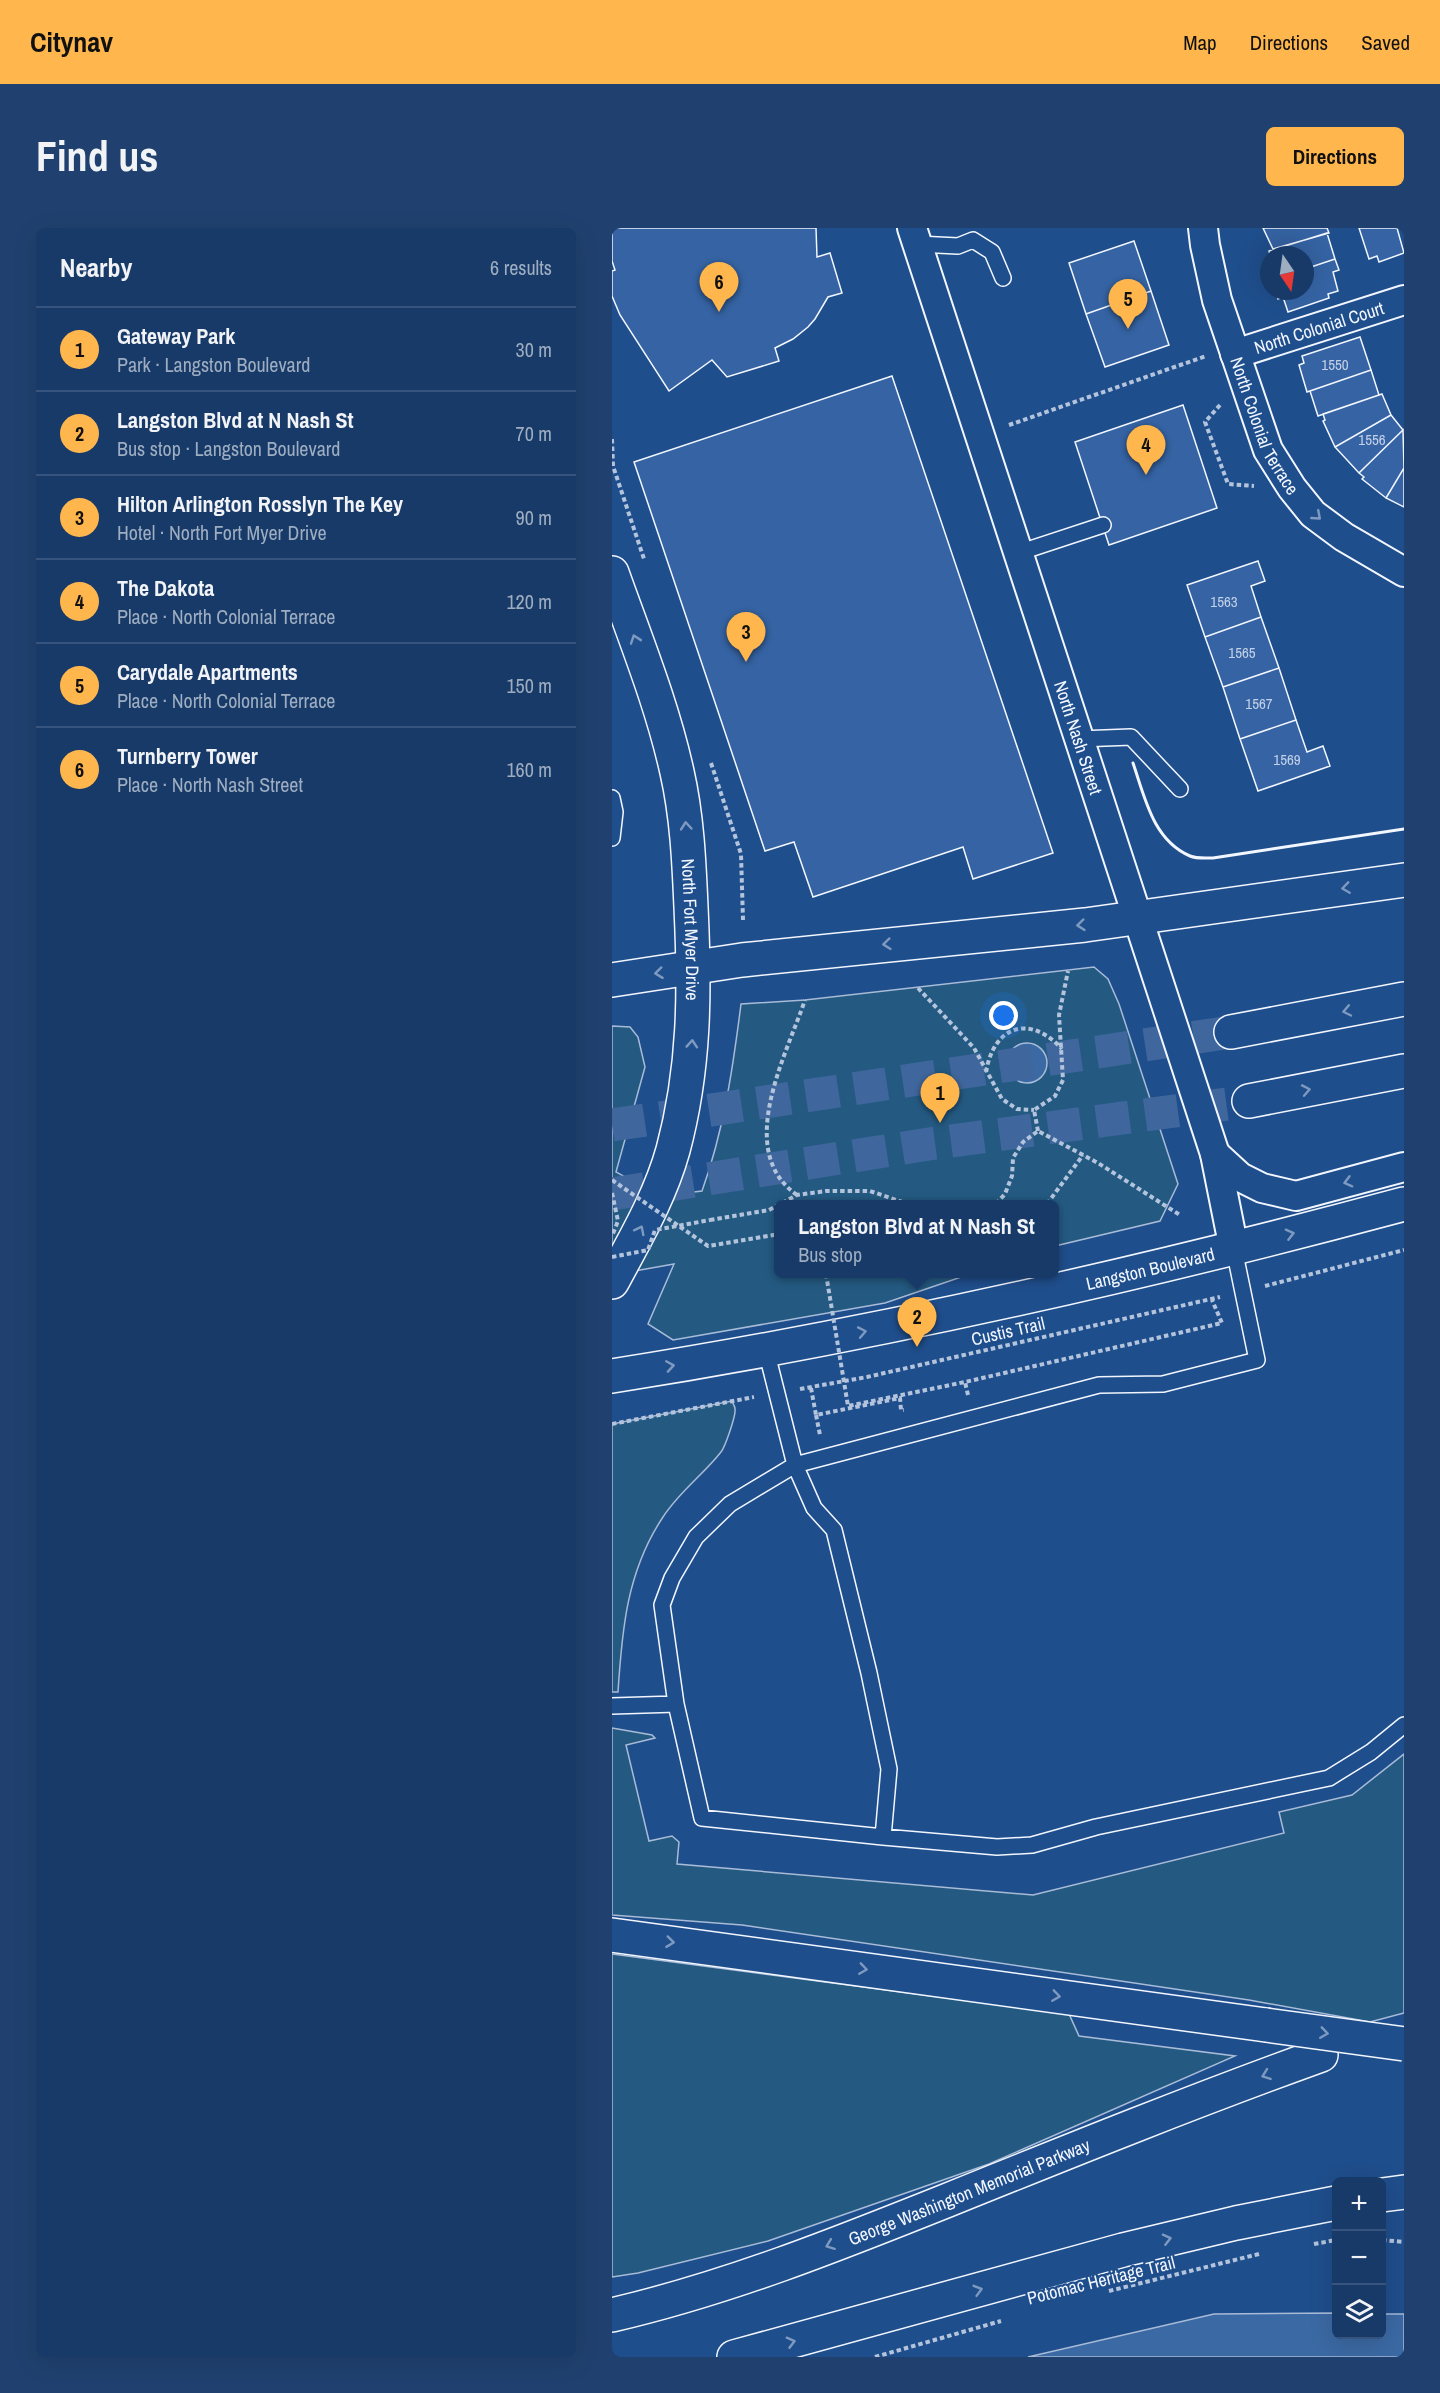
<!DOCTYPE html>
<meta charset="utf-8">
<style>
:root{--surface:#173a69;--page:#20416f;--text:#f1f3f6;--muted:#9eadc0;--line:#36547d;--accent:#ffb74d}
body{margin:0;font-family:"Archivo Narrow",sans-serif;background:var(--page);color:var(--text)}
.controls{position:absolute;right:18px;bottom:18px;display:grid;overflow:hidden;border-radius:9px;box-shadow:0 6px 24px #0002}
.controls button{width:54px;height:54px;display:grid;place-items:center;padding:0;border:0;border-bottom:2px solid var(--line);background:var(--surface);color:var(--text);font:30px sans-serif}
.compass{position:absolute;left:648px;top:18px;width:54px;height:54px;border-radius:50%;background:var(--surface);box-shadow:0 6px 24px #0002;rotate:167deg}
.you{position:absolute;left:392px;top:788px;width:21px;height:21px;margin:-15px;border:4px solid #fff;border-radius:50%;background:#1a73e8;box-shadow:0 0 0 9px #1a73e833}
.badge{display:grid;place-items:center;width:39px;height:39px;border-radius:50%;background:var(--accent);color:#111;font-size:20px;font-weight:700}
.pin{position:absolute;translate:-50% -50px;filter:drop-shadow(0 2px 3px #0008)}
.pin::after{content:'';position:absolute;top:32px;width:21px;height:18px;background:inherit;clip-path:polygon(0 0,100% 0,50% 100%)}
.popup{position:absolute;left:162px;top:972px;width:285px;height:78px;box-sizing:border-box;display:grid;place-content:center;border-radius:9px;background:var(--surface);filter:drop-shadow(0 2px 4px #0005);font-size:20px;white-space:nowrap;color:var(--muted)}
.popup b{font-size:22px;color:var(--text)}
.popup::after{content:'';position:absolute;left:50%;top:100%;margin-left:-12px;border:12px solid transparent;border-top-color:var(--surface)}
.list{margin:0;padding:0;list-style:none}
h2{display:flex;justify-content:space-between;align-items:center;height:78px;margin:0;padding:0 24px;font-size:26px}
h2 small{font-size:20px;font-weight:400;color:var(--muted)}
.list li{display:grid;grid-template-columns:39px 1fr auto;gap:18px;align-items:center;box-sizing:border-box;height:84px;padding:0 24px;border-top:2px solid var(--line)}
.list b{display:block;font-size:22px;white-space:nowrap}
.list p{margin:0;font-size:20px;white-space:nowrap;color:var(--muted)}
.list em{font-size:20px;font-style:normal;color:var(--muted)}
.icon{flex:none;width:33px;height:33px;fill:none;stroke:currentColor;stroke-width:2;stroke-linecap:round;stroke-linejoin:round}
.map{position:relative;flex:none;width:792px;height:2129px;overflow:hidden;border-radius:9px}
header{display:flex;align-items:center;gap:36px;box-sizing:border-box;height:84px;padding:0 30px;background:var(--accent);color:#111}
header strong{font-size:28px}
nav{display:flex;gap:33px;margin-inline-start:auto;font-size:21px}
.intro{display:flex;align-items:center;justify-content:space-between;box-sizing:border-box;height:144px;padding:0 36px}
h1{margin:0;font-size:42px}
.button{padding:15px 27px;border-radius:9px;background:var(--accent);color:#111;font-size:21px;font-weight:700}
main{display:flex;gap:36px;padding:0 36px}
aside{flex:1;background:var(--surface);border-radius:9px;box-shadow:0 6px 24px #0002}
.map>svg:first-child{display:block}
.green{fill:#245a82;stroke:#a8bbd7;stroke-width:1.5}
.water{fill:#3b69a3;stroke:#a8bbd7;stroke-width:1.5}
.building{fill:#3563a3;stroke:#f2f6ff;stroke-width:1.5}
.lines{fill:none;stroke-linecap:round;stroke-linejoin:round}
.motorway-tunnel{stroke:#3f679d;stroke-width:33;stroke-dasharray:33 16;stroke-linecap:butt}
.service-casing{stroke:#f2f6ff;stroke-width:18}
.minor-casing{stroke:#f2f6ff;stroke-width:32}
.primary-casing{stroke:#f2f6ff;stroke-width:36}
.trunk-casing{stroke:#f2f6ff;stroke-width:36}
.motorway-casing{stroke:#f2f6ff;stroke-width:36}
.path{stroke:#b3c4dc;stroke-width:4;stroke-dasharray:4.5 3;stroke-linecap:butt}
.service{stroke:#1f4e8c;stroke-width:15}
.minor{stroke:#1f4e8c;stroke-width:28}
.primary{stroke:#1f4e8c;stroke-width:33}
.trunk{stroke:#1f4e8c;stroke-width:33}
.motorway{stroke:#1f4e8c;stroke-width:33}
.motorway-bridge-casing{stroke:#f2f6ff;stroke-width:36;stroke-linecap:butt}
.path-bridge{stroke:#b3c4dc;stroke-width:4;stroke-dasharray:4.5 3;stroke-linecap:butt}
.motorway-bridge{stroke:#1f4e8c;stroke-width:33}
.wall{stroke:#f2f6ff;stroke-width:3}
.oneway{stroke:#7e9ac0}
.labels{text-anchor:middle;dominant-baseline:central;stroke-width:4.5;stroke-linejoin:round;paint-order:stroke}
.number-label{font-size:15px;fill:#c3d1e8}
.street-label{font-size:18px;fill:#f2f6ff;stroke:#1f4e8c}
</style>
<header>
<strong>Citynav</strong>
<nav><a>Map</a><a>Directions</a><a>Saved</a></nav>
</header>
<div class="intro"><h1>Find us</h1><a class="button">Directions</a></div>
<main>
<aside>
<h2>Nearby<small>6 results</small></h2>
<ul class="list">
<li><span class="badge">1</span><div><b>Gateway Park</b><p>Park · Langston Boulevard</p></div><em>30 m</em></li>
<li><span class="badge">2</span><div><b>Langston Blvd at N Nash St</b><p>Bus stop · Langston Boulevard</p></div><em>70 m</em></li>
<li><span class="badge">3</span><div><b>Hilton Arlington Rosslyn The Key</b><p>Hotel · North Fort Myer Drive</p></div><em>90 m</em></li>
<li><span class="badge">4</span><div><b>The Dakota</b><p>Place · North Colonial Terrace</p></div><em>120 m</em></li>
<li><span class="badge">5</span><div><b>Carydale Apartments</b><p>Place · North Colonial Terrace</p></div><em>150 m</em></li>
<li><span class="badge">6</span><div><b>Turnberry Tower</b><p>Place · North Nash Street</p></div><em>160 m</em></li>
</ul>
</aside>
<div class="map">
<svg width="792" height="2129" viewBox="0 0 792 2129">
<rect width="100%" height="100%" fill="#1f4e8c"/>
<path class="green" d="M482,739L496,751L507,776L566,956L548,993L443,1018V976H167V1046H358L273,1075L61,1112L36,1096L62,1036L0,1047V798L18,799L26,809L33,839L4,944L47,968L90,963C112,902 121,839 129,776L193,772Z
M120,1173C121,1176 123,1178 123,1181C124,1188 113,1219 109,1224C91,1247 68,1263 51,1289C15,1343 10,1401 6,1464H0V1196Z
M0,1500L40,1507L43,1510L14,1517L37,1613L60,1608L67,1614L65,1636L421,1667L672,1605L667,1584L740,1567L792,1526V1785L758,1794L637,1772L130,1697L0,1687Z
M0,1726L457,1786L467,1808L623,1828L377,1936L156,2013L26,2045L0,2049Z"/>
<path class="water" d="M395 835a20 20 0 1 1 40 0a20 20 0 1 1-40 0Z
M724,2085V2106H770V2086H792V2129H416L602,2086Z"/>
<path class="building" d="M0,0H204L205,29L218,25L230,65L216,69L203,91L196,99L181,111L163,120L167,133L115,149L100,132L57,163L8,87L0,68V43L3,42L0,33Z
M651,0H715L717,5L661,21Z
M747,0H785L792,25L767,34L765,28L757,31Z
M715,5L723,31L693,41V27H658L657,23Z
M522,13L539,63L474,86L457,35Z
M723,31L727,42L721,44L726,63L716,66L717,70L676,84L671,69L666,71L664,63H693V41Z
M539,63L557,117L493,139L474,86Z
M748,109L759,142L695,164L687,137L692,135L690,128Z
M759,142L767,167L706,188L698,163Z
M280,148L441,625L361,651L351,619L201,669L182,614L153,623L22,234Z
M770,166L779,187L723,219L711,193L713,192L711,186Z
M571,177L605,280L497,317L463,214Z
M779,187L791,202L747,245L723,219Z
M791,202L792,240L774,270L750,251L752,249L747,245Z
M792,240V279L774,270Z
M646,333L653,353L639,358L649,389L593,409L575,357Z
M649,389L667,440L611,459L593,409Z
M667,440L684,492L628,511L611,459Z
M684,492L695,524L711,518L718,538L646,563L628,511Z"/>
<g class="lines">
<path class="motorway-tunnel" d="M0,897L619,804
M0,966L317,916L637,873"/>
<defs>
<path id="service" d="M305,16L346,18L361,12L380,24L391,50
M406,325L491,297
M467,511L519,509L568,561
M0,570L3,584L0,610
M64,1476L90,1590L271,1609L277,1541L257,1445L222,1302L202,1280L183,1237L487,1157L551,1156L645,1132L622,1021
M0,1478L64,1476L50,1377L60,1350L84,1309L118,1276L183,1237L154,1122
M271,1609L385,1619L420,1617L484,1599L717,1550L759,1524L792,1497"/>
<g id="minor">
<path id="s1" d="M300,0L603,926L622,1021"/>
<path id="s2" d="M591,0L593,17L605,72L656,222L680,260L701,286L732,309L792,344"/>
<path id="s3" d="M623,126L792,72"/>
<path d="M603,926L628,949L650,960L684,968L792,939"/>
</g>
<g id="primary">
<path d="M0,752L130,732L473,697L792,652"/>
<path id="s4" d="M0,1148C267,1106 531,1046 792,976"/>
</g>
<g id="trunk">
<path id="s5" d="M0,345C23,410 50,476 65,544C75,588 77,633 79,679C83,763 83,840 61,922C48,969 23,1011 0,1054"/>
</g>
<g id="motorway">
<path d="M619,804L792,771"/>
<path d="M637,873L792,843"/>
<path d="M0,1707L654,1797"/>
<path d="M770,1967L792,1964"/>
<path id="s6" d="M0,2087C116,2060 226,2016 336,1972C460,1922 584,1872 709,1827"/>
<path d="M122,2129L511,2022L624,1995L724,1975"/>
</g>
</defs>
<use href="#service" class="service-casing"/>
<use href="#minor" class="minor-casing"/>
<use href="#primary" class="primary-casing"/>
<use href="#trunk" class="trunk-casing"/>
<use href="#motorway" class="motorway-casing"/>
<path class="path" d="M608,177L593,194L616,256L642,258
M397,197L594,128
M0,211L1,238L32,331
M99,535L129,626L131,692
M306,760L362,820L390,871L405,881L422,882
M374,844C382,797 418,786 450,821
M426,903L422,882L443,868L451,852L447,787L456,743
M185,967C122,923 174,828 193,772
M384,976L393,966L400,948L401,930L411,914L426,903L486,935L568,987
M435,976L471,927
M98,992L157,982L185,967L214,963H258L296,976
M653,1058L792,1022
M199,1160L204,1187L288,1170L289,1182H292
M188,1161L255,1149L608,1069
M356,1167L353,1154L610,1095L600,1072
M204,1187L208,1207
M0,1196L142,1169
M770,2012L792,2014
M702,2016L724,2012
M497,2063L647,2026
M263,2129L389,2093"/>
<use href="#service" class="service"/>
<use href="#minor" class="minor"/>
<use href="#primary" class="primary"/>
<use href="#trunk" class="trunk"/>
<use href="#motorway" class="motorway"/>
<defs>
<path id="motorway-bridge" d="M654,1797L792,1816"/>
</defs>
<use href="#motorway-bridge" class="motorway-bridge-casing"/>
<path class="path-bridge" d="M0,952L96,1018L167,1006
M0,965L6,993L0,1008
M0,1029L36,1022L43,1002L98,992
M214,1046L236,1178L353,1154"/>
<use href="#motorway-bridge" class="motorway-bridge"/>
<path class="wall" d="M521,535C533,570 541,612 578,628C585,631 594,630 601,630L792,601"/>
</g>
<defs><path id="oneway-chevron" d="M-2-3.5L2.5 0L-2 3.5" fill="none" stroke-width="1.6" stroke-linecap="round" stroke-linejoin="round" transform="scale(1.5)"/></defs>
<g class="oneway">
<use href="#oneway-chevron" transform="translate(705 288) rotate(41)"/>
<use href="#oneway-chevron" transform="translate(23 411) rotate(-109)"/>
<use href="#oneway-chevron" transform="translate(74 598) rotate(-95)"/>
<use href="#oneway-chevron" transform="translate(734 660) rotate(172)"/>
<use href="#oneway-chevron" transform="translate(469 697) rotate(174)"/>
<use href="#oneway-chevron" transform="translate(275 716) rotate(174)"/>
<use href="#oneway-chevron" transform="translate(47 745) rotate(173)"/>
<use href="#oneway-chevron" transform="translate(735 783) rotate(168)"/>
<use href="#oneway-chevron" transform="translate(80 816) rotate(-86)"/>
<use href="#oneway-chevron" transform="translate(694 862) rotate(-11)"/>
<use href="#oneway-chevron" transform="translate(736 954) rotate(165)"/>
<use href="#oneway-chevron" transform="translate(28 1002) rotate(-63)"/>
<use href="#oneway-chevron" transform="translate(678 1006) rotate(-14)"/>
<use href="#oneway-chevron" transform="translate(250 1104) rotate(-11)"/>
<use href="#oneway-chevron" transform="translate(58 1138) rotate(-9)"/>
<use href="#oneway-chevron" transform="translate(58 1714) rotate(7)"/>
<use href="#oneway-chevron" transform="translate(251 1741) rotate(8)"/>
<use href="#oneway-chevron" transform="translate(444 1768) rotate(8)"/>
<use href="#oneway-chevron" transform="translate(712 1805) rotate(8)"/>
<use href="#oneway-chevron" transform="translate(654 1847) rotate(160)"/>
<use href="#oneway-chevron" transform="translate(555 2011) rotate(-14)"/>
<use href="#oneway-chevron" transform="translate(218 2017) rotate(159)"/>
<use href="#oneway-chevron" transform="translate(366 2062) rotate(-16)"/>
<use href="#oneway-chevron" transform="translate(179 2114) rotate(-15)"/>
</g>
<g class="labels">
<g class="number-label">
<text x="723" y="136">1550</text>
<text x="760" y="211">1556</text>
<text x="612" y="373">1563</text>
<text x="630" y="424">1565</text>
<text x="647" y="475">1567</text>
<text x="675" y="531">1569</text>
</g>
<g class="street-label">
<text stroke="none"><textPath href="#s3" startOffset="88">North Colonial Court</textPath></text>
<text stroke="none"><textPath href="#s2" startOffset="208">North Colonial Terrace</textPath></text>
<text stroke="none"><textPath href="#s1" startOffset="536">North Nash Street</textPath></text>
<text stroke="none"><textPath href="#s5" startOffset="368">North Fort Myer Drive</textPath></text>
<text stroke="none"><textPath href="#s4" startOffset="549">Langston Boulevard</textPath></text>
<text transform="translate(396 1103) rotate(-13)">Custis Trail</text>
<text stroke="none"><textPath href="#s6" startOffset="378">George Washington Memorial Parkway</textPath></text>
<text transform="translate(489 2052) rotate(-14)">Potomac Heritage Trail</text>
</g>
</g>
</svg>
<div class="controls">
<button>+</button>
<button>−</button>
<button><svg class="icon" aria-label="layers" viewBox="0 0 24 24"><path d="M12 4l9 5-9 5-9-5zM3 14l9 5 9-5"/></svg></button>
</div>
<svg class="compass" viewBox="-18 -18 36 36"><path d="M0-13l5 13h-10z" fill="#e53935"/><path d="M0 13l5-13h-10z" fill="#9eadc0"/></svg>
<div class="you"></div>
<div class="pin badge" style="left:328px;top:895px">1</div>
<div class="pin badge" style="left:305px;top:1119px">2</div>
<div class="popup"><b>Langston Blvd at N Nash St</b>Bus stop</div>
<div class="pin badge" style="left:134px;top:434px">3</div>
<div class="pin badge" style="left:534px;top:247px">4</div>
<div class="pin badge" style="left:516px;top:101px">5</div>
<div class="pin badge" style="left:107px;top:84px">6</div>
</div>
</main>
